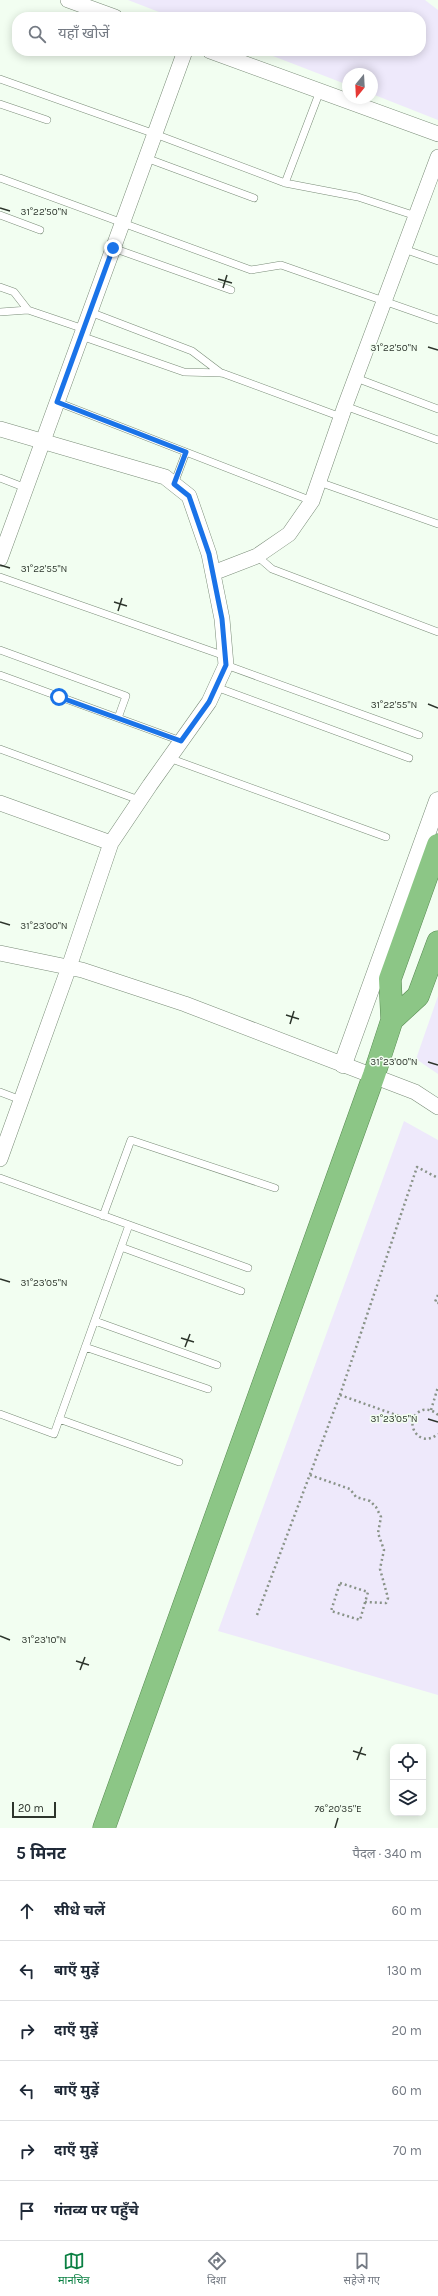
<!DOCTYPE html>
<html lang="hi">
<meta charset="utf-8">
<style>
:root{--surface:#fff;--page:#f6f6f7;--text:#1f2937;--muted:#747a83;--line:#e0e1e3;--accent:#0b8043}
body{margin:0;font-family:Karla,"Noto Sans Devanagari",sans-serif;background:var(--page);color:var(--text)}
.controls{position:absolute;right:12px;bottom:12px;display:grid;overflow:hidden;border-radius:8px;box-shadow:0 2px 10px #0003}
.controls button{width:36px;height:36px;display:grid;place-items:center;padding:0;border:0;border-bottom:1px solid var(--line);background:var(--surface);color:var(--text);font:20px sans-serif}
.compass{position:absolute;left:342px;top:68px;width:36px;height:36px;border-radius:50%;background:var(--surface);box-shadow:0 2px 10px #0003;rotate:198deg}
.scale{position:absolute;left:12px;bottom:10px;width:44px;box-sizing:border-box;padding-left:4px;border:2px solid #2d352c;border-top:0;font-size:11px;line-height:14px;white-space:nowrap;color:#2d352c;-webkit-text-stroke:3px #f2fef1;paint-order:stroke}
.stop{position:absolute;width:12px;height:12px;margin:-9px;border:3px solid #1a73e8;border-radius:50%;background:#fff}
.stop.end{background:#1a73e8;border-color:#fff;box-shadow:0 1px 4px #0008}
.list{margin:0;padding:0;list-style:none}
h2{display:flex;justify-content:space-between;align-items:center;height:52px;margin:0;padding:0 16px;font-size:17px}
h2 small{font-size:13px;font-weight:400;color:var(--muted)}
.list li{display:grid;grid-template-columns:26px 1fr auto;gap:12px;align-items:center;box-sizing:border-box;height:60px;padding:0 16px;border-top:1px solid var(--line)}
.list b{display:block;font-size:15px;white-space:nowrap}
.list em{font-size:13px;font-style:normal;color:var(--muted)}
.icon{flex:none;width:22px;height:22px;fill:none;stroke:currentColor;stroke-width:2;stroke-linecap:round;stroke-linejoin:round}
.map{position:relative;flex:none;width:438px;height:1828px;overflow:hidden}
.search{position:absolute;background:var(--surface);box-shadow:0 2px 10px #0003;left:12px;right:12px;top:12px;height:44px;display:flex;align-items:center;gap:10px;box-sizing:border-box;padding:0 14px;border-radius:16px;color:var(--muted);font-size:15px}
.sheet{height:412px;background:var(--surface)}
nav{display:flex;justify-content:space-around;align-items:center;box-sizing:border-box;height:56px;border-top:1px solid var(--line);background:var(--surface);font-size:11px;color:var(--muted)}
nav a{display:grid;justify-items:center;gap:2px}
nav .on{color:var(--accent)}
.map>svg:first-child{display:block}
.green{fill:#eee9fb}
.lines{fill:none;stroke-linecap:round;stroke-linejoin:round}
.service-casing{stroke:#7a8c78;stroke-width:8}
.minor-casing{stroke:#7a8c78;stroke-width:16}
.tertiary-casing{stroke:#7a8c78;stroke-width:19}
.trunk-casing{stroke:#588a52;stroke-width:23}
.path{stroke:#899388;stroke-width:2.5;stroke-dasharray:2 3;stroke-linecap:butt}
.service{stroke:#fff;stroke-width:7}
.minor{stroke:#fff;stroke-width:15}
.tertiary{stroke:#fff;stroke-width:18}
.trunk{stroke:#8cc686;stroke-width:22}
.route{stroke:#1a73e8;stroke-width:5}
.ticks{fill:none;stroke:#2d352c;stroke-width:1.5}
.ticks-label{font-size:10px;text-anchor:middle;fill:#2d352c;stroke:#f2fef1;stroke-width:3;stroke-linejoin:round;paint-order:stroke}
</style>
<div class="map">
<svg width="438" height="1828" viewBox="0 0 438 1828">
<rect width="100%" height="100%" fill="#f2fef1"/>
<path class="green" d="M128,0H425L438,10V120L372,94V74H348V85L260,51H421V17H172Z
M438,996V1074L416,1059Z
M404,1121L438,1140V1695L218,1631Z"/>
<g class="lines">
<defs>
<path id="service" d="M0,79L155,134L285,183L320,91
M0,104L47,120
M146,158L254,198
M0,178L251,270L281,265L438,320
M285,183L358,197L416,216
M0,215L40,230
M113,248L231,290
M404,249L438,261
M0,287L14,292L28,310
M0,312L28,310L84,329
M90,312L192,351L221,373
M81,336L184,372L222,373L341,417
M356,378L438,409
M57,402L312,501
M345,406L438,440
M0,478L26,488
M319,482L438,524
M174,484L186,452
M257,556L272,569L438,632
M0,577L225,656
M0,650L126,696L118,718
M226,665L419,735
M0,675L181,741
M216,687L409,758
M0,749L139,800
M169,758L386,837
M0,1092L21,1100
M0,1178L248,1268
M103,1216L131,1140L275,1188
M121,1247L241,1291
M95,1321L217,1365
M85,1347L208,1389
M0,1414L54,1434L129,1225
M59,1419L179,1462"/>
<path id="minor" d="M68,0L115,17
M210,51L438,134
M0,429L165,477L189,496L209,554L222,619L226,665L209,702L150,785L111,843L69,967L0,1159
M0,559L185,51
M213,573L257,556L289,534L312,501L345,406L438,157
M0,803L111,843
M0,953L82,970L185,1004L415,1092L438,1107"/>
<path id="tertiary" d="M343,1064L438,801"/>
<path id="trunk" d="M392,1020L418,996L438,942
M104,1828L374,1075L392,1020L390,979L438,845"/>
</defs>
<use href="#service" class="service-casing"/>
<use href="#minor" class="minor-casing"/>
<use href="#tertiary" class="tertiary-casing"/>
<use href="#trunk" class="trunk-casing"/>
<path class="path" d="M438,1295L435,1302L438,1303
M340,1395L413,1421
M431,1410L438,1387
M438,1415C434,1411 429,1409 423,1410C401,1417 417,1451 438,1434
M310,1475L350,1489L356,1497L370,1501L376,1507L381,1517L378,1533L384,1550L380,1569L388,1598L386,1603L365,1602
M340,1583L368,1592L360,1620L331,1611Z
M257,1615L341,1392L417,1167L438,1178"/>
<use href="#service" class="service"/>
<use href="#minor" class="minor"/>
<use href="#tertiary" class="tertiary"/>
<use href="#trunk" class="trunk"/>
</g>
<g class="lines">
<path class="route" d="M59,697L181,741L209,702L226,665L222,619L209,554L189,496L174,484L186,452L57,402L113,248"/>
</g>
<path class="ticks" d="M0,208L10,211M218,279L232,283M223,288L227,275M428,347L438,350M0,565L10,568M114,602L127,606M118,611L122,598M428,704L438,708M0,922L10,925M286,1015L299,1019M290,1024L294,1011M428,1062L438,1065M0,1279L10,1282M181,1338L194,1342M185,1347L190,1334M428,1419L438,1422M0,1636L10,1640M76,1661L89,1665M80,1670L85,1657M353,1751L366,1755M357,1760L362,1747M335,1828L338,1818"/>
<g class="ticks-label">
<text x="44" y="215">31°22'50"N</text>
<text x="394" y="351">31°22'50"N</text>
<text x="44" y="572">31°22'55"N</text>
<text x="394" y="708">31°22'55"N</text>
<text x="44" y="929">31°23'00"N</text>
<text x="394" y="1065">31°23'00"N</text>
<text x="44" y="1286">31°23'05"N</text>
<text x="394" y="1422">31°23'05"N</text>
<text x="44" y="1643">31°23'10"N</text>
<text x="338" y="1812">76°20'35"E</text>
</g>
</svg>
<div class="controls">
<button><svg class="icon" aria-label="locate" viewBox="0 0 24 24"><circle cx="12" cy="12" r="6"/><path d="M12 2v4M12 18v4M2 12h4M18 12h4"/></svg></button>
<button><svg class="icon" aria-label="layers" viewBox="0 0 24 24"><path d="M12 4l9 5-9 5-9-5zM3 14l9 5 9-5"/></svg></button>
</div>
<svg class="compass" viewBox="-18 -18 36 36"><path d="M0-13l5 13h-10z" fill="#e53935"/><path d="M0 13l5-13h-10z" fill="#747a83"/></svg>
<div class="scale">20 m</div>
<div class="stop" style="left:59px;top:697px"></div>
<div class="stop end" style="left:113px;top:248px"></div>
<div class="search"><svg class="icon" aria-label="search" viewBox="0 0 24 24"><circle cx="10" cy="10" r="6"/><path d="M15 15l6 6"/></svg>यहाँ खोजें</div>
</div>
<section class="sheet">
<h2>5 मिनट<small>पैदल · 340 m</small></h2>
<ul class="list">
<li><svg class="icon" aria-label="ahead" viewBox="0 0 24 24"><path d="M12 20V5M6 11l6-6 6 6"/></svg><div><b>सीधे चलें</b></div><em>60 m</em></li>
<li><svg class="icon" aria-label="left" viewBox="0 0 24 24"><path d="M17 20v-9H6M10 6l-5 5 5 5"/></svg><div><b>बाएँ मुड़ें</b></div><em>130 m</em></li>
<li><svg class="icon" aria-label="right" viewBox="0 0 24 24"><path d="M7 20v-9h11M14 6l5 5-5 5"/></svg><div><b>दाएँ मुड़ें</b></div><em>20 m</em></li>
<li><svg class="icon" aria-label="left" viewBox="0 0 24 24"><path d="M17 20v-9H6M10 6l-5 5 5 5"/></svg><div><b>बाएँ मुड़ें</b></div><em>60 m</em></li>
<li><svg class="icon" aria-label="right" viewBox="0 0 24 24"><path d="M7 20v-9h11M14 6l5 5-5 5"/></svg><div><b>दाएँ मुड़ें</b></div><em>70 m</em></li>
<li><svg class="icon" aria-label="arrive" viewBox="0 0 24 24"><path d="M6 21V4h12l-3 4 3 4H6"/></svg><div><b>गंतव्य पर पहुँचे</b></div></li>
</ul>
</section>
<nav>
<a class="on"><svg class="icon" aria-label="map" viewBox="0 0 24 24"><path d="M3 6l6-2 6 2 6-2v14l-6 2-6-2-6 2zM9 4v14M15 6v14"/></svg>मानचित्र</a>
<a><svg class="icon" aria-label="directions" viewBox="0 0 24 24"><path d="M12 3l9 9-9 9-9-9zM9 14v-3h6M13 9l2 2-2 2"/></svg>दिशा</a>
<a><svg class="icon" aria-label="saved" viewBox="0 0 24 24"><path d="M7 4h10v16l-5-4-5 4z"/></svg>सहेजे गए</a>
</nav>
